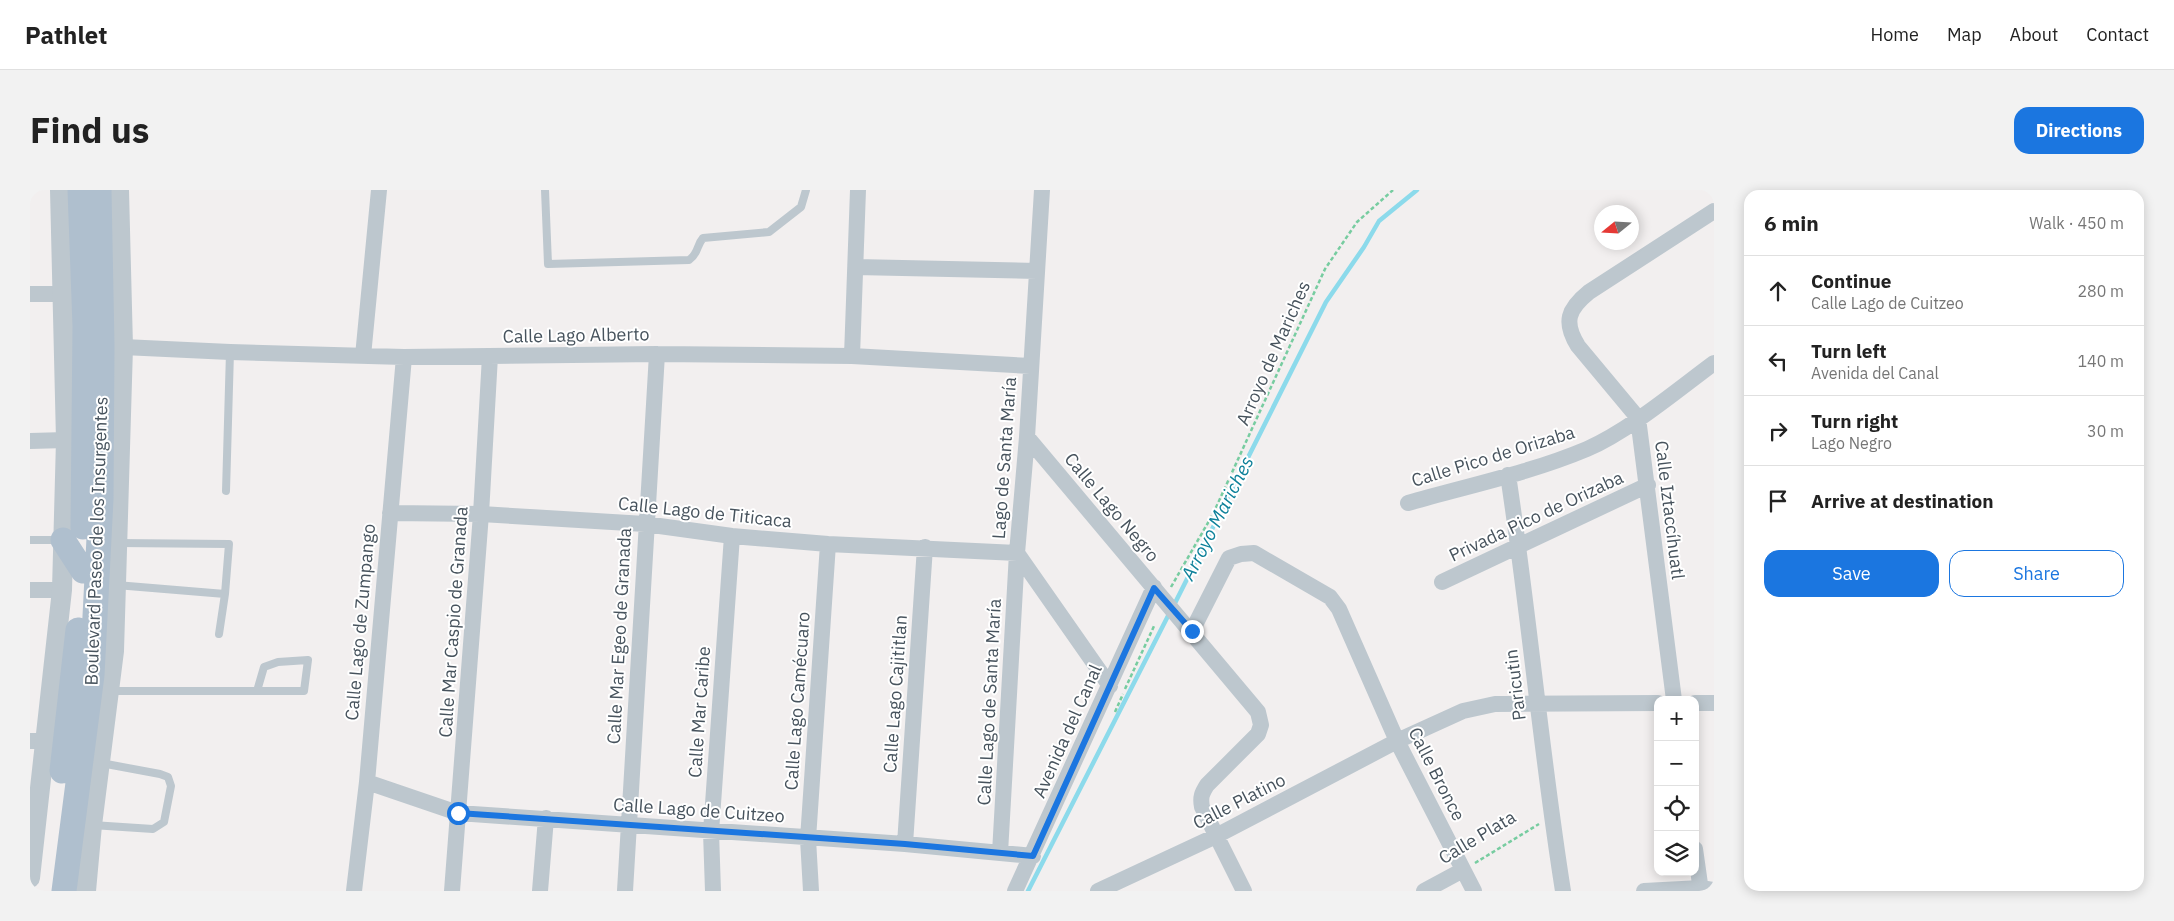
<!DOCTYPE html>
<meta charset="utf-8">
<style>
:root{--surface:#fff;--page:#f2f2f2;--text:#222;--muted:#767676;--line:#e0e0e0;--accent:#1b76e0}
body{margin:0;font-family:"IBM Plex Sans",sans-serif;background:var(--page);color:var(--text)}
.controls{position:absolute;right:15px;bottom:15px;display:grid;overflow:hidden;border-radius:10px;box-shadow:0 2px 12px #0003}
.controls button{width:45px;height:45px;display:grid;place-items:center;padding:0;border:0;border-bottom:1px solid var(--line);background:var(--surface);color:var(--text);font:25px sans-serif}
.compass{position:absolute;left:1564px;top:15px;width:45px;height:45px;border-radius:50%;background:var(--surface);box-shadow:0 2px 12px #0003;rotate:252deg}
.stop{position:absolute;width:15px;height:15px;margin:-11px;border:4px solid #1b76e0;border-radius:50%;background:#fff}
.stop.end{background:#1b76e0;border-color:#fff;box-shadow:0 1px 5px #0008}
.list{margin:0;padding:0;list-style:none}
h2{display:flex;justify-content:space-between;align-items:center;height:65px;margin:0;padding:0 20px;font-size:21px}
h2 small{font-size:16px;font-weight:400;color:var(--muted)}
.list li{display:grid;grid-template-columns:32px 1fr auto;gap:15px;align-items:center;box-sizing:border-box;height:70px;padding:0 20px;border-top:1px solid var(--line)}
.list b{display:block;font-size:19px;white-space:nowrap}
.list p{margin:0;font-size:16px;white-space:nowrap;color:var(--muted)}
.list em{font-size:16px;font-style:normal;color:var(--muted)}
.actions{display:flex;gap:10px;padding:15px 20px}
.actions a{flex:1;padding:11px 0;border:1px solid var(--accent);border-radius:15px;text-align:center;font-size:18px;color:var(--accent)}
.actions .main{background:var(--accent);color:#fff}
.icon{flex:none;width:28px;height:28px;fill:none;stroke:currentColor;stroke-width:2;stroke-linecap:round;stroke-linejoin:round}
.map{position:relative;flex:none;width:1684px;height:701px;overflow:hidden;border-radius:15px}
header{display:flex;align-items:center;gap:30px;box-sizing:border-box;height:70px;padding:0 25px;background:var(--surface);border-bottom:1px solid var(--line)}
header strong{font-size:24px}
nav{display:flex;gap:28px;margin-inline-start:auto;font-size:18px}
.intro{display:flex;align-items:center;justify-content:space-between;box-sizing:border-box;height:120px;padding:0 30px}
h1{margin:0;font-size:35px}
.button{padding:12px 22px;border-radius:15px;background:var(--accent);color:#fff;font-size:18px;font-weight:700}
main{display:flex;gap:30px;padding:0 30px}
aside{flex:1;background:var(--surface);border-radius:15px;box-shadow:0 2px 12px #0003}
.map>svg:first-child{display:block}
.lines{fill:none;stroke-linecap:round;stroke-linejoin:round}
.stream{stroke:#8cdaeb;stroke-width:4.5}
.path{stroke:#77cca0;stroke-width:2.5;stroke-dasharray:4 2.5;stroke-linecap:butt}
.service{stroke:#bdc7ce;stroke-width:8}
.minor{stroke:#bdc7ce;stroke-width:16}
.tertiary{stroke:#bdc7ce;stroke-width:20}
.primary{stroke:#afbfce;stroke-width:25}
.route{stroke:#1b76e0;stroke-width:6}
.labels{text-anchor:middle;dominant-baseline:central;stroke-width:4;stroke-linejoin:round;paint-order:stroke}
.street-label{font-size:18px;fill:#47535d;stroke:#fff}
.water-label{font-size:19px;font-style:italic;fill:#0e819a;stroke:#fff}
</style>
<header>
<strong>Pathlet</strong>
<nav><a>Home</a><a>Map</a><a>About</a><a>Contact</a></nav>
</header>
<div class="intro"><h1>Find us</h1><a class="button">Directions</a></div>
<main>
<div class="map">
<svg width="1684" height="701" viewBox="0 0 1684 701">
<rect width="100%" height="100%" fill="#f2efef"/>
<g class="lines">
<path class="stream" d="M1144,415L1296,112L1334,57L1349,31L1387,0
M998,701L1139,424"/>
<path class="path" d="M1141,397L1183,324L1295,79L1327,32L1363,0
M1095,499L1125,434
M1085,522L1093,504
M1445,673L1509,634"/>
<path class="service" d="M515,0L518,74L659,70C669,63 666,56 673,48L739,42L771,17L776,0
M196,301L200,162
M0,350H30
M88,353L199,354L195,404L189,444
M86,395L195,404
M80,501H274L278,470L248,472L234,477L227,501
M62,635L123,639L134,632L141,596L138,587L130,584L71,573"/>
<path class="minor" d="M826,77L1007,81
M0,104H33
M93,157L200,162L374,167L627,164L822,166L1000,176
M333,166L349,0
M822,166L828,0
M997,247L1228,522L1231,535L1228,544L1177,595C1172,603 1170,607 1172,617L1214,701
M0,251L36,250
M1478,285C1499,423 1511,563 1533,701
M1378,313C1437,296 1500,283 1557,259C1600,240 1646,201 1684,173
M360,323L451,324L615,334L702,346L798,354L987,363
M987,363L1080,496
M1412,392L1618,295
M0,400H32
M1162,441L1199,368L1211,364L1224,363L1300,407L1309,419L1367,551L1444,701
M1644,510L1608,228L1548,156C1533,132 1538,119 1559,102L1684,21
M1665,513H1684
M0,551H17
M337,592L428,623L875,654L1003,666
M875,654L895,357
M1665,659L1671,701
M970,663L987,363L997,247L1012,0
M324,701L337,592L374,167
M422,701L451,324L460,166
M510,701L516,628
M595,701L627,164
M683,701L681,642L702,346
M781,701L778,649L798,354
M985,701L1124,397
M1068,701L1186,646L1367,551L1433,521L1465,514L1628,513
M1394,701L1433,680
M1614,701L1671,698L1684,700"/>
<path class="tertiary" d="M0,688L32,400L36,250L30,0
M56,701L62,635L84,461L93,157L89,0"/>
<path class="primary" d="M50,0L55,136L53,337
M33,350L53,381
M32,581L48,440
M34,701L62,485L71,309L72,156L69,0"/>
</g>
<g class="lines">
<path class="route" d="M428,623L875,654L1003,666L1124,398L1162,441"/>
</g>
<g class="labels">
<g class="street-label">
<text transform="translate(546 145) rotate(-1)">Calle Lago Alberto</text>
<text transform="translate(1243 163) rotate(-66)">Arroyo de Mariches</text>
<text transform="translate(1463 266) rotate(-17)">Calle Pico de Orizaba</text>
<text transform="translate(974 268) rotate(-86)">Lago de Santa María</text>
<text transform="translate(1082 317) rotate(50)">Calle Lago Negro</text>
<text transform="translate(1640 320) rotate(83)">Calle Iztaccíhuatl</text>
<text transform="translate(675 322) rotate(6)">Calle Lago de Titicaca</text>
<text transform="translate(1506 326) rotate(-25)">Privada Pico de Orizaba</text>
<text transform="translate(66 351) rotate(-88)">Boulevard Paseo de los Insurgentes</text>
<text transform="translate(330 432) rotate(-85)">Calle Lago de Zumpango</text>
<text transform="translate(423 432) rotate(-86)">Calle Mar Caspio de Granada</text>
<text transform="translate(589 446) rotate(-87)">Calle Mar Egeo de Granada</text>
<text transform="translate(1485 495) rotate(-97)">Paricutin</text>
<text transform="translate(865 504) rotate(-86)">Calle Lago Cajititlan</text>
<text transform="translate(767 511) rotate(-86)">Calle Lago Camécuaro</text>
<text transform="translate(959 512) rotate(-87)">Calle Lago de Santa María</text>
<text transform="translate(669 522) rotate(-86)">Calle Mar Caribe</text>
<text transform="translate(1037 541) rotate(-66)">Avenida del Canal</text>
<text transform="translate(1407 584) rotate(63)">Calle Bronce</text>
<text transform="translate(1209 611) rotate(-27)">Calle Platino</text>
<text transform="translate(669 620) rotate(4)">Calle Lago de Cuitzeo</text>
<text transform="translate(1447 647) rotate(-31)">Calle Plata</text>
</g>
<g class="water-label">
<text transform="translate(1187 328) rotate(-63)">Arroyo Mariches</text>
</g>
</g>
</svg>
<div class="controls">
<button>+</button>
<button>−</button>
<button><svg class="icon" aria-label="locate" viewBox="0 0 24 24"><circle cx="12" cy="12" r="6"/><path d="M12 2v4M12 18v4M2 12h4M18 12h4"/></svg></button>
<button><svg class="icon" aria-label="layers" viewBox="0 0 24 24"><path d="M12 4l9 5-9 5-9-5zM3 14l9 5 9-5"/></svg></button>
</div>
<svg class="compass" viewBox="-18 -18 36 36"><path d="M0-13l5 13h-10z" fill="#e53935"/><path d="M0 13l5-13h-10z" fill="#767676"/></svg>
<div class="stop" style="left:428px;top:623px"></div>
<div class="stop end" style="left:1162px;top:441px"></div>
</div>
<aside>
<h2>6 min<small>Walk · 450 m</small></h2>
<ul class="list">
<li><svg class="icon" aria-label="ahead" viewBox="0 0 24 24"><path d="M12 20V5M6 11l6-6 6 6"/></svg><div><b>Continue</b><p>Calle Lago de Cuitzeo</p></div><em>280 m</em></li>
<li><svg class="icon" aria-label="left" viewBox="0 0 24 24"><path d="M17 20v-9H6M10 6l-5 5 5 5"/></svg><div><b>Turn left</b><p>Avenida del Canal</p></div><em>140 m</em></li>
<li><svg class="icon" aria-label="right" viewBox="0 0 24 24"><path d="M7 20v-9h11M14 6l5 5-5 5"/></svg><div><b>Turn right</b><p>Lago Negro</p></div><em>30 m</em></li>
<li><svg class="icon" aria-label="arrive" viewBox="0 0 24 24"><path d="M6 21V4h12l-3 4 3 4H6"/></svg><div><b>Arrive at destination</b></div></li>
</ul>
<div class="actions"><a class="main">Save</a><a>Share</a></div>
</aside>
</main>
